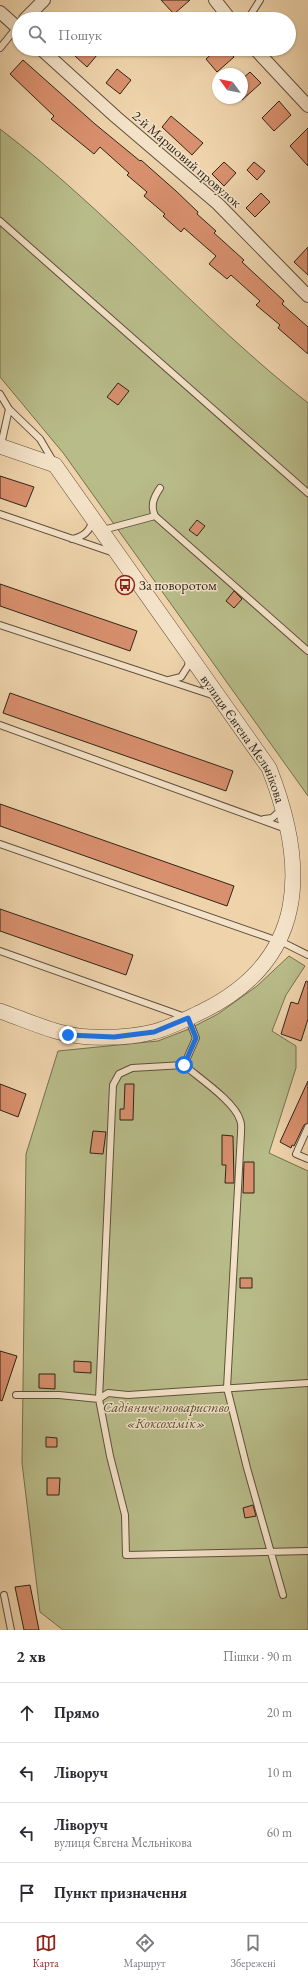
<!DOCTYPE html>
<html lang="uk">
<meta charset="utf-8">
<style>
:root{--surface:#fff;--page:#f7f7f7;--text:#2b2b33;--muted:#7c7c81;--line:#e1e1e2;--accent:#8f2418}
body{margin:0;font-family:"EB Garamond",serif;background:var(--page);color:var(--text)}
.compass{position:absolute;left:212px;top:68px;width:36px;height:36px;border-radius:50%;background:var(--surface);box-shadow:0 1px 3px #0004;rotate:303deg}
.stop{position:absolute;width:12px;height:12px;margin:-9px;border:3px solid #1a73e8;border-radius:50%;background:#fff}
.stop.end{background:#1a73e8;border-color:#fff;box-shadow:0 1px 4px #0008}
.list{margin:0;padding:0;list-style:none}
h2{display:flex;justify-content:space-between;align-items:center;height:52px;margin:0;padding:0 16px;font-size:17px}
h2 small{font-size:13px;font-weight:400;color:var(--muted)}
.list li{display:grid;grid-template-columns:26px 1fr auto;gap:12px;align-items:center;box-sizing:border-box;height:60px;padding:0 16px;border-top:1px solid var(--line)}
.list b{display:block;font-size:15px;white-space:nowrap}
.list p{margin:0;font-size:13px;white-space:nowrap;color:var(--muted)}
.list em{font-size:13px;font-style:normal;color:var(--muted)}
.icon{flex:none;width:22px;height:22px;fill:none;stroke:currentColor;stroke-width:2;stroke-linecap:round;stroke-linejoin:round}
.map{position:relative;flex:none;width:308px;height:1630px;overflow:hidden}
.search{position:absolute;background:var(--surface);box-shadow:0 1px 3px #0004;left:12px;right:12px;top:12px;height:44px;display:flex;align-items:center;gap:10px;box-sizing:border-box;padding:0 14px;border-radius:22px;color:var(--muted);font-size:15px}
.sheet{height:292px;background:var(--surface)}
nav{display:flex;justify-content:space-around;align-items:center;box-sizing:border-box;height:56px;border-top:1px solid var(--line);background:var(--surface);font-size:11px;color:var(--muted)}
nav a{display:grid;justify-items:center;gap:2px}
nav .on{color:var(--accent)}
.map>svg:first-child{display:block}
.green{fill:#b8bc89;stroke:#747051}
.building{fill:#d9906e;stroke:#2f2519}
.lines{fill:none;stroke-linecap:round;stroke-linejoin:round}
.service-casing{stroke:#5f503e;stroke-width:8}
.minor-casing{stroke:#5f503e;stroke-width:14}
.tertiary-casing{stroke:#5f503e;stroke-width:16}
.service{stroke:#f4e2c8;stroke-width:6}
.minor{stroke:#f4e2c8;stroke-width:12}
.tertiary{stroke:#f4e2c8;stroke-width:15}
.route{stroke:#1a73e8;stroke-width:5}
.labels{text-anchor:middle;dominant-baseline:central;stroke-width:3;stroke-linejoin:round;paint-order:stroke}
.street-label{font-size:14px;fill:#2f2519;stroke:#f4e2c8}
.poi-label{font-size:14px;fill:#2f2519;stroke:#f4e2c8;text-anchor:start}
.park-label{font-size:14px;font-style:italic;fill:#514b35;stroke:#f4e2c8}
</style>
<div class="map">
<svg width="308" height="1630" viewBox="0 0 308 1630">
<rect width="100%" height="100%" fill="#eed3ab"/>
<filter id="stains"><feTurbulence type="fractalNoise" baseFrequency=".005" numOctaves="4"/><feColorMatrix values="0 0 0 0 .2 0 0 0 0 .09 0 0 0 0 .02 0 0 0 .5 -.17"/></filter>
<radialGradient id="worn" r=".72"><stop offset=".6" stop-color="#630" stop-opacity="0"/><stop offset="1" stop-color="#630" stop-opacity=".3"/></radialGradient>
<path class="green" d="M0,129C109,212 200,318 308,403V796L64,454L0,377Z
M289,956L305,966L286,995L272,1031L296,1046V1068L269,1153L308,1171V1630H63L40,1612L22,1463L26,1154L58,1051L158,1041L189,1029L218,1014L257,986Z"/>
<path class="building" d="M161,0H190L174,14Z
M81,49H90L97,55L87,67L75,56Z
M217,49H227L234,57L217,72L206,59Z
M23,60L95,124L140,161L141,160L176,191L198,212L197,214L216,231L214,233L244,260L242,262L284,301L282,304L308,327V354L278,328L280,325L256,305L260,301L231,275L227,279L209,264L216,256L184,228L181,232L163,216L165,214L144,196L147,192L127,175L129,173L100,147L94,154L51,119L54,116L10,74Z
M117,69L131,80L120,94L106,83Z
M250,72L261,83L242,100V79Z
M279,101L291,115L274,131L262,118Z
M171,116L203,143L192,155L162,127Z
M308,128V166L290,146Z
M224,162L236,173L224,186L212,174Z
M254,162L265,171L257,180L247,170Z
M261,193L270,202L255,217L246,208Z
M308,247V275L294,262Z
M118,383L129,391L118,405L107,397Z
M0,476L34,487L26,507L0,498Z
M197,520L205,526L197,536L189,530Z
M0,584L137,631L130,651L0,606Z
M234,591L242,599L234,608L226,601Z
M10,693L233,771L226,791L3,713Z
M0,804L234,886L227,906L0,826Z
M0,909L133,955L126,975L0,931Z
M306,981L308,982V1019L301,1041L281,1034L291,1002L298,1004Z
M308,1081V1123L304,1125L294,1146L292,1145L291,1148L280,1142Z
M0,1084L26,1094L18,1117L0,1110Z
M125,1084H134L133,1120H120V1109H124Z
M93,1131L106,1132L103,1154L90,1153Z
M222,1135L233,1136L234,1183H225L226,1165H222Z
M244,1162H254V1193H243Z
M240,1278H252V1288H240Z
M0,1351L17,1356L2,1401L0,1400Z
M74,1361L91,1362V1373L74,1372Z
M39,1374H55V1389L39,1388Z
M46,1437L57,1438V1447H46Z
M47,1478H60L59,1495H47Z
M253,1505L256,1516L245,1518L243,1508Z
M30,1585L39,1630H24L15,1587Z"/>
<g class="lines">
<defs>
<path id="service" d="M248,19L260,0
M0,48L17,27
M0,221L308,493
M0,394L9,409L1,445
M9,409L40,439L53,461
M0,514L114,553
M155,516C150,505 154,497 160,488
M103,530L155,516L308,651
M72,539C83,537 90,532 92,521
M0,625L215,696
M169,680L181,677L188,666L189,659
M0,725L286,829
M264,819L272,818L281,810
M0,844L284,943L308,955
M0,951L188,1018L196,1038L184,1065C199,1078 235,1102 240,1120C242,1124 241,1129 241,1133L227,1388L247,1468L283,1595
M184,1065L132,1068L119,1074L113,1085L99,1399L110,1456L125,1515L126,1555L308,1551
M308,1127L296,1154L308,1159
M16,1395H59L99,1399L108,1393L128,1395L308,1383
M4,1595L11,1630"/>
<path id="minor" d="M215,0L230,19
M0,12L19,29
M25,19L44,0
M41,49L116,117L218,204L308,296
M255,49L308,106"/>
<g id="tertiary">
<path id="s1" d="M0,446L55,465L269,768C308,867 308,959 203,1011C188,1018 170,1028 153,1032C133,1037 111,1038 90,1037C59,1036 29,1021 0,1011"/>
</g>
</defs>
<use href="#service" class="service-casing"/>
<use href="#minor" class="minor-casing"/>
<use href="#tertiary" class="tertiary-casing"/>
<use href="#service" class="service"/>
<use href="#minor" class="minor"/>
<use href="#tertiary" class="tertiary"/>
</g>
<g class="lines">
<path class="route" d="M68,1035L114,1037L154,1032L188,1018L196,1038L184,1065"/>
</g>
<defs>
<symbol id="bus-ring" viewBox="-11 -11 22 22"><circle r="9.5" fill="#f4e2c8" stroke="#8f2418" stroke-width="1.5"/><path d="M-5-6H5V4H4V6H2V4H-2V6H-4V4H-5ZM-3.5-4V0h7V-4ZM-3.5 1.2v1.5H-2V1.2ZM2 1.2v1.5H3.5V1.2Z" fill="#8f2418"/></symbol>
</defs>
<g fill-rule="evenodd">
<use href="#bus-ring" x="114" y="574" width="22" height="22"/>
</g>
<g class="labels">
<g class="street-label">
<text transform="translate(187 159) rotate(41)">2-й Маршовий провулок</text>
<text stroke="none"><textPath href="#s1" startOffset="391">вулиця Євгена Мельнікова</textPath></text>
</g>
<g class="poi-label">
<text x="139" y="585">За поворотом</text>
</g>
<g class="park-label">
<text x="166" y="1407">Садівниче товариство<tspan x="166" dy="16">«Коксохімік»</tspan></text>
</g>
</g>
<rect width="100%" height="100%" filter="url(#stains)"/>
<rect width="100%" height="100%" fill="url(#worn)"/>
</svg>
<svg class="compass" viewBox="-18 -18 36 36"><path d="M0-13l5 13h-10z" fill="#e53935"/><path d="M0 13l5-13h-10z" fill="#7c7c81"/></svg>
<div class="stop" style="left:184px;top:1065px"></div>
<div class="stop end" style="left:68px;top:1035px"></div>
<div class="search"><svg class="icon" aria-label="search" viewBox="0 0 24 24"><circle cx="10" cy="10" r="6"/><path d="M15 15l6 6"/></svg>Пошук</div>
</div>
<section class="sheet">
<h2>2 хв<small>Пішки · 90 m</small></h2>
<ul class="list">
<li><svg class="icon" aria-label="ahead" viewBox="0 0 24 24"><path d="M12 20V5M6 11l6-6 6 6"/></svg><div><b>Прямо</b></div><em>20 m</em></li>
<li><svg class="icon" aria-label="left" viewBox="0 0 24 24"><path d="M17 20v-9H6M10 6l-5 5 5 5"/></svg><div><b>Ліворуч</b></div><em>10 m</em></li>
<li><svg class="icon" aria-label="left" viewBox="0 0 24 24"><path d="M17 20v-9H6M10 6l-5 5 5 5"/></svg><div><b>Ліворуч</b><p>вулиця Євгена Мельнікова</p></div><em>60 m</em></li>
<li><svg class="icon" aria-label="arrive" viewBox="0 0 24 24"><path d="M6 21V4h12l-3 4 3 4H6"/></svg><div><b>Пункт призначення</b></div></li>
</ul>
</section>
<nav>
<a class="on"><svg class="icon" aria-label="map" viewBox="0 0 24 24"><path d="M3 6l6-2 6 2 6-2v14l-6 2-6-2-6 2zM9 4v14M15 6v14"/></svg>Карта</a>
<a><svg class="icon" aria-label="directions" viewBox="0 0 24 24"><path d="M12 3l9 9-9 9-9-9zM9 14v-3h6M13 9l2 2-2 2"/></svg>Маршрут</a>
<a><svg class="icon" aria-label="saved" viewBox="0 0 24 24"><path d="M7 4h10v16l-5-4-5 4z"/></svg>Збережені</a>
</nav>
